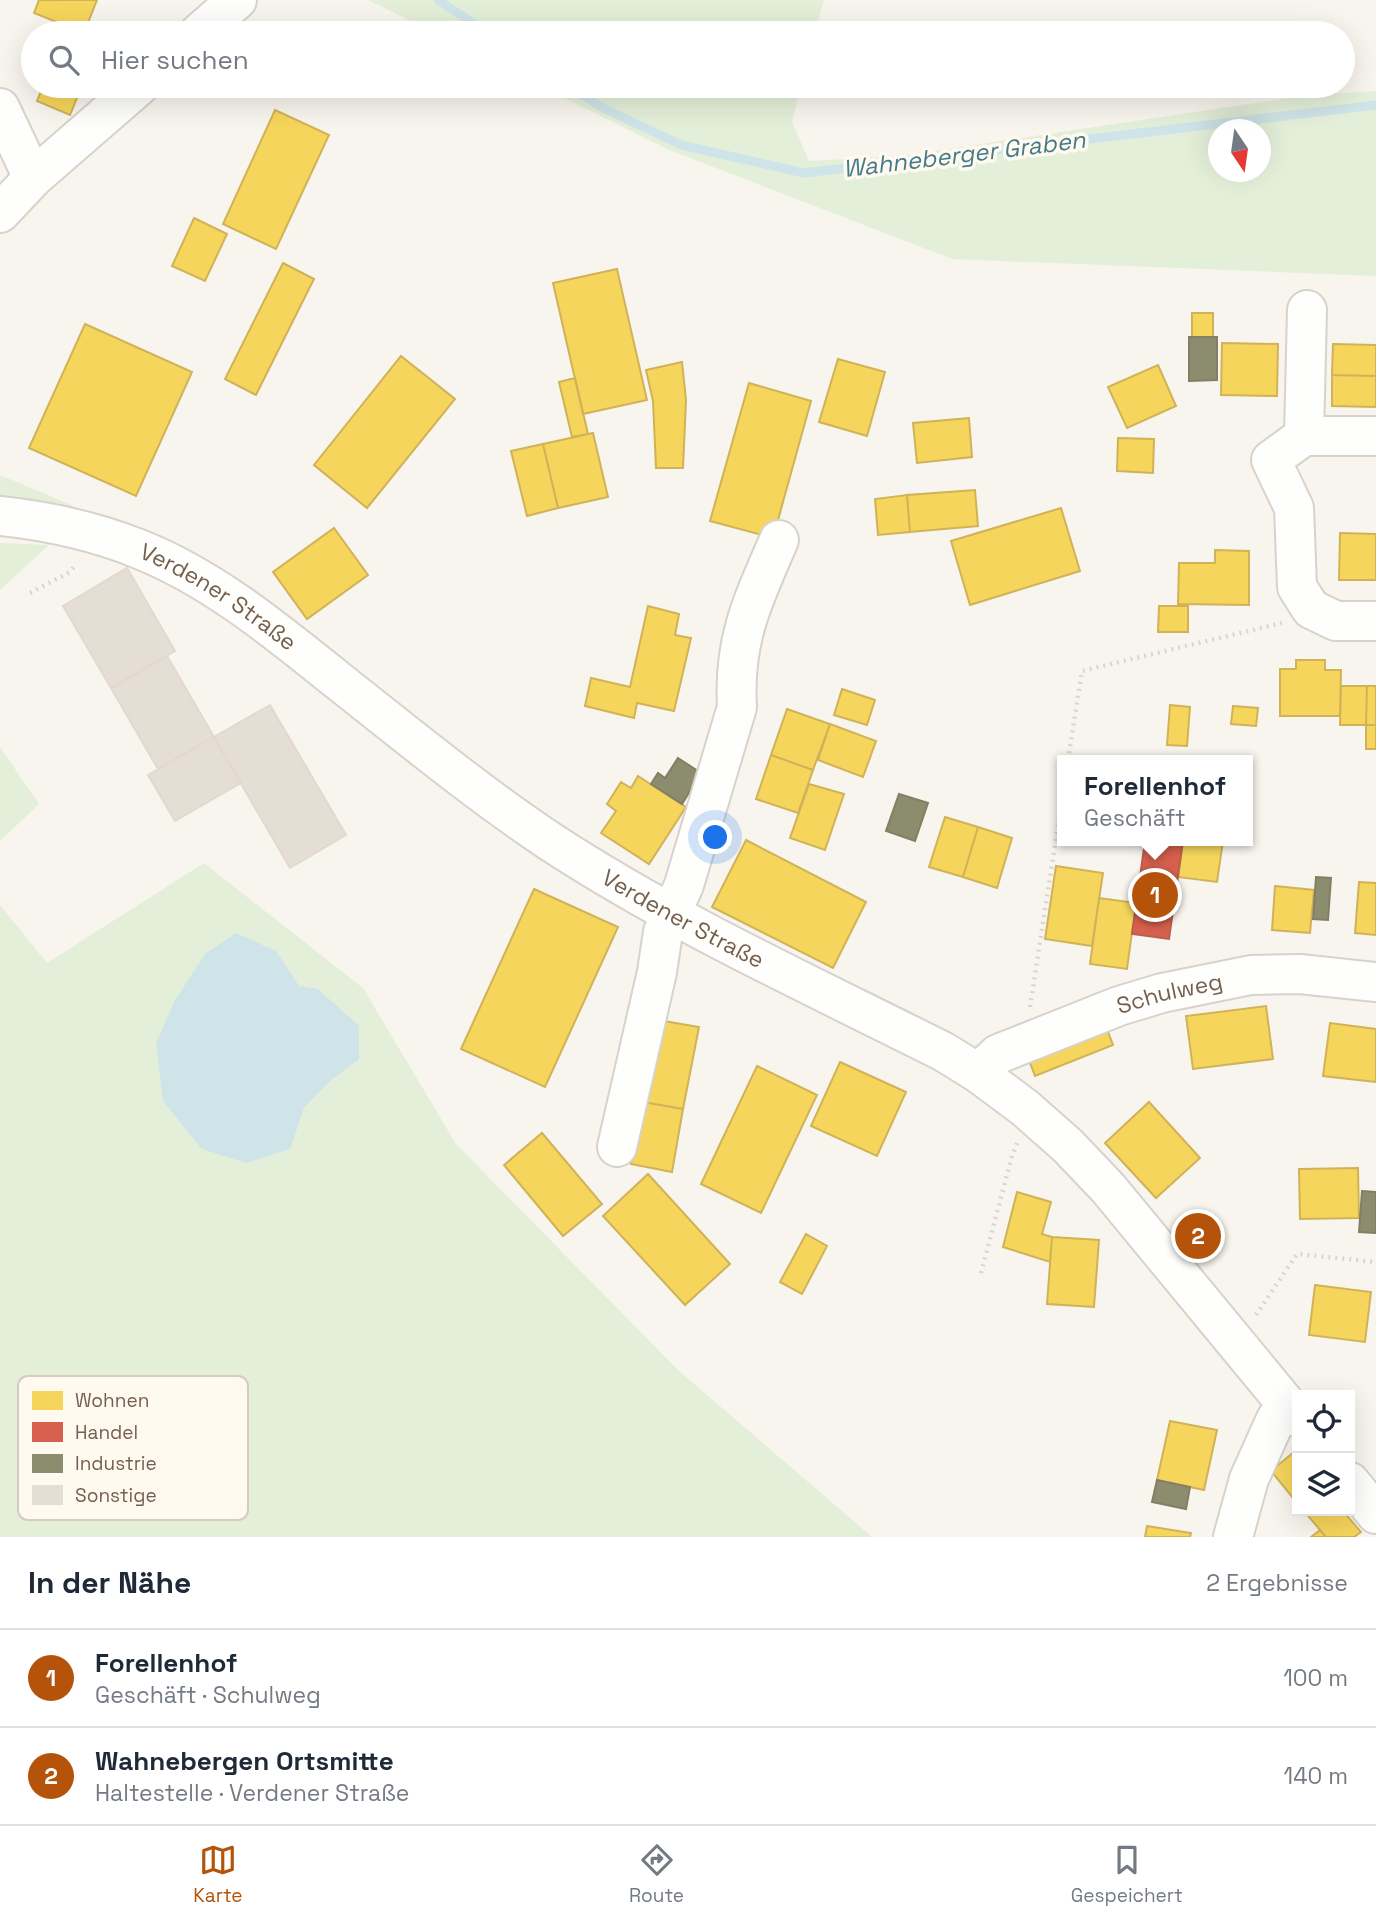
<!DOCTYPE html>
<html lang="de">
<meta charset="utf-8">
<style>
:root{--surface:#fff;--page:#f2f2f3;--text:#1f2937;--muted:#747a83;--line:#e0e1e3;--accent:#b45309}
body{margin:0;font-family:"Space Grotesk",sans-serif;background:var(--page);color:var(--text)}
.controls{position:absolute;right:21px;bottom:21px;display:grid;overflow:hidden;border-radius:0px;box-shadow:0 7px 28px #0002}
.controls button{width:63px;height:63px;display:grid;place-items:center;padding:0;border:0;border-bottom:2px solid var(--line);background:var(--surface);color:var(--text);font:35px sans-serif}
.compass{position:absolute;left:1208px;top:119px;width:63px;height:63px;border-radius:50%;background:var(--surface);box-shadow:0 7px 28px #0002;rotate:167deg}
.you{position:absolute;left:716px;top:838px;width:24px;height:24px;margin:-18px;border:5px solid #fff;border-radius:50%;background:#1a73e8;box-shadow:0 0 0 10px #1a73e833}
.badge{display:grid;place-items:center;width:46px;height:46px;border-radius:50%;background:var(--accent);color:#fff;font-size:23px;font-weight:700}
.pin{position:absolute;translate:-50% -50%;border:4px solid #fff;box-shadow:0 2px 7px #0006}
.popup{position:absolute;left:1057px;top:755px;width:196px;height:91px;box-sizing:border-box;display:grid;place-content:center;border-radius:0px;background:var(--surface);filter:drop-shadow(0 2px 5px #0005);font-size:23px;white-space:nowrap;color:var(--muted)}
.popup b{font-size:26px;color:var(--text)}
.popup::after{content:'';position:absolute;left:50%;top:100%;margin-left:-14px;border:14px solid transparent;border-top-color:var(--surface)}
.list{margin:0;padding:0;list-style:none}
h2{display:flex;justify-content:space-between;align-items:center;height:91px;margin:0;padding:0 28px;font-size:30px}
h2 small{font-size:23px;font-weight:400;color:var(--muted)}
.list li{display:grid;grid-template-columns:46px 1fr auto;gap:21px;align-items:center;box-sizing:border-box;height:98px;padding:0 28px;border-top:2px solid var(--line)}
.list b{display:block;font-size:26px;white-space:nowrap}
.list p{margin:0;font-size:23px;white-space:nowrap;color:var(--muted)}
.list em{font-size:23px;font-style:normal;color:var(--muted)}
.icon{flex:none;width:38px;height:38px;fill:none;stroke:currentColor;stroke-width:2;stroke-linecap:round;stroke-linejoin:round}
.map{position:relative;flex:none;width:1376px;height:1537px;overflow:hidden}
.search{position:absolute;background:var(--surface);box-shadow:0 7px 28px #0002;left:21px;right:21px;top:21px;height:77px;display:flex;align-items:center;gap:18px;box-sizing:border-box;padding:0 24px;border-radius:38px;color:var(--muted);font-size:26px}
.sheet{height:287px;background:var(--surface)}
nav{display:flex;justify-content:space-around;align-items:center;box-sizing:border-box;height:98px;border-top:2px solid var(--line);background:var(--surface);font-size:19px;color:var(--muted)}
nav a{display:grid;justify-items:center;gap:4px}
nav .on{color:var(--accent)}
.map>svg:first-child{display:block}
.green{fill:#e4efd9;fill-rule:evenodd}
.water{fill:#cfe4e8}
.homes{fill:#f6d55c;stroke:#d0b258;stroke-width:2}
.shops{fill:#d6604d;stroke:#b9604d;stroke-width:2}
.industry{fill:#8c8c6e;stroke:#857e64;stroke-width:2}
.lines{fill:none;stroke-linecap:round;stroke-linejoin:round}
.stream{stroke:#cfe4e8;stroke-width:9}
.building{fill:#e5ded5;stroke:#e1d9d0;stroke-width:2}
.minor-casing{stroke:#d7d2cc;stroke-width:42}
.path{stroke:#dad5d0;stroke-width:4.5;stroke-dasharray:2 5;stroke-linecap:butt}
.minor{stroke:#fefefc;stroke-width:38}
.labels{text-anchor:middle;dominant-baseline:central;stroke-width:7;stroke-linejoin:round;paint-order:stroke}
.street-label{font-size:23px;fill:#765f4d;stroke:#fefaf0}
.water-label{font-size:24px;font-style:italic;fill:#477a89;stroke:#fefaf0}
.key{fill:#fefaf0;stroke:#d5ccbf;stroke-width:2}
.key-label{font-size:19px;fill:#765f4d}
</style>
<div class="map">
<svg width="1376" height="1537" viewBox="0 0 1376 1537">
<rect width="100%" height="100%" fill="#f8f5ee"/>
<path class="green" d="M368,0H824L815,33H435Z
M540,86H801L792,122L809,161L901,156L1309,95L1376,91V276L952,259L667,149ZM1218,130H1260V172H1218Z
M0,475L74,506L68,516L0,503Z
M0,543L49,545L0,590Z
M0,747L39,804L0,841Z
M204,863L363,988L456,1144L677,1369L872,1537H0V905L47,963Z"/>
<path class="water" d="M236,933L276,951L299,986L318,989L359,1026V1059L330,1081L304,1108L290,1149L246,1163L202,1149L163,1101L156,1043L174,1002L205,954Z"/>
<path class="homes" d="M39,0H97L84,33L34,13Z
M43,86H82L70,115L37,101Z
M275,110L329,135L276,249L223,224Z
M194,218L227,234L205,281L172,266Z
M283,263L314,279L256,395L225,379Z
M617,269L647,400L583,414L553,283Z
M1192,313H1213V337H1192Z
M85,324L192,372L136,496L29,448Z
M1222,343L1278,344L1277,396L1221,395Z
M1333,344L1376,345V376L1332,375Z
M401,356L455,399L367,508L314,465Z
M838,359L885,372L867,436L819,422Z
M682,362L686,400L683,468H656L653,401L646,370Z
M1158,365L1176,406L1127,428L1108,387Z
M1332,375L1376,376V407L1332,406Z
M575,378L588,434L572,437L559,382Z
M749,383L811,401L773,538L710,521Z
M969,418L972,457L917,463L913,423Z
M593,433L608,497L558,508L543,444Z
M1118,438L1154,439L1153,473L1117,471Z
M543,444L558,508L527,516L511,451Z
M975,490L978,526L910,532L907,495Z
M907,495L910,532L878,535L875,499Z
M1061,508L1080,571L970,605L951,541Z
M334,528L368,575L307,619L273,572Z
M1340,533L1376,534V580H1339Z
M1215,550L1249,551V605L1178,604L1179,563H1215Z
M648,606L679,614L675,635L691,638L674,711L637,703L634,718L585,706L591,678L630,687Z
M1159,606H1188V632H1158Z
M1296,660H1325V670H1341L1340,716H1280V669H1296Z
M1341,686H1367L1366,725H1340Z
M1367,686H1376V725H1366Z
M842,689L875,700L867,725L834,715Z
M1170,705L1190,707L1187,746L1167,745Z
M1233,706L1258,708L1256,726L1231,724Z
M787,709L830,724L813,770L771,755Z
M830,724L876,741L863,777L818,760Z
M1366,725H1376V749H1366Z
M771,755L813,770L798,813L756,799Z
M638,776L686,807L649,864L601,833L616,811L607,804L621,782L631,788Z
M809,784L844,794L825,850L790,838Z
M945,817L978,827L963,877L929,867Z
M978,827L1012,838L997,888L963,877Z
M746,840L866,902L833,968L712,907Z
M1183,841H1223L1217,882L1178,877Z
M1056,866L1103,873L1092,946L1045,939Z
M1359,882L1376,883V935L1355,933Z
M1275,886L1314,890L1310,933L1272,930Z
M534,889L618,927L545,1087L461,1049Z
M1099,898L1136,903L1127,969L1090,964Z
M1266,1006L1273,1059L1193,1069L1186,1016Z
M658,1020L699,1027L683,1109L643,1102Z
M1330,1023L1376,1029V1082L1323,1076Z
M1105,1024L1113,1045L1035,1076L1027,1055Z
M840,1062L906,1092L877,1156L811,1126Z
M757,1066L817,1095L761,1213L701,1184Z
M643,1102L683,1109L672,1172L631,1164Z
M1149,1102L1200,1158L1156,1198L1105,1143Z
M542,1133L602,1204L563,1236L504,1165Z
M1358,1168L1359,1218L1300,1219L1299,1169Z
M648,1174L730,1264L685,1305L603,1216Z
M1017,1192L1051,1202L1042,1234L1052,1237L1050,1262L1003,1247Z
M806,1234L827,1246L802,1294L780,1282Z
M1052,1237L1099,1240L1094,1307L1047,1304Z
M1315,1285L1371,1292L1365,1342L1309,1335Z
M1170,1421L1217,1430L1204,1490L1157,1480Z
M1294,1452L1297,1456V1503L1271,1471Z
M1304,1511H1343L1361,1532L1354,1537H1326Z
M1147,1526L1191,1533L1190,1537H1145Z
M1320,1530L1326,1537H1311Z"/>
<path class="shops" d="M1145,841H1183L1169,939L1132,934Z"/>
<path class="industry" d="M1189,337H1217V380L1189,381Z
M678,758L701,773L682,804L651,784L658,773L665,778Z
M899,794L928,803L915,841L886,831Z
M1316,877L1331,878L1328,920L1313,919Z
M1362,1191L1376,1192V1233L1359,1232Z
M1157,1480L1190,1487L1186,1509L1152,1502Z"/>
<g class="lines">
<path class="stream" d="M438,0L488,33
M568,86L603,108L681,145L804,173L1376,105"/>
</g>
<path class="building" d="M127,568L175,651L111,688L63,606Z
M167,656L214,737L158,769L111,688Z
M270,705L346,835L290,868L214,737Z
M214,737L241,783L175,821L148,775Z"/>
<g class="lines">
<defs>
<g id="minor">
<path d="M199,33L237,0"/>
<path d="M0,108L33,178"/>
<path d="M0,213L33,178L139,86"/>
<path d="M1307,310L1304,436L1271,460L1294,508L1297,587L1311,609L1336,621H1376"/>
<path d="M1304,436H1376"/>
<path id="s1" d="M0,516C48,521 94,531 139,549C212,578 275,630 336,679C406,734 476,792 551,842C675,923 811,985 944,1052L978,1073L1025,1108L1068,1146L1108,1188L1297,1417"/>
<path id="s2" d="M978,1073L998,1054L1119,1006L1162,993L1251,975L1300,974L1376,982"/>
<path d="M617,1147L657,972L663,932L684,885L737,707C733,640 753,600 779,540"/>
<path d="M1350,1482L1376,1514"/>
<path d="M1233,1537L1249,1479L1276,1419L1290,1408"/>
</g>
</defs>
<use href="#minor" class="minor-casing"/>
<path class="path" d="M30,593L70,572L76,564
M1068,760L1082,671L1282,623
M1030,1007L1062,800
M981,1273L1012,1156L1017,1143
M1256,1315L1297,1254L1376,1262"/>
<use href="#minor" class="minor"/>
</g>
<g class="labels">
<g class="street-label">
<text stroke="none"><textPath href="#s1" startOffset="236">Verdener Straße</textPath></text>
<text stroke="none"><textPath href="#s1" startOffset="803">Verdener Straße</textPath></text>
<text stroke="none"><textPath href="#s2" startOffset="210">Schulweg</textPath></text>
</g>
<g class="water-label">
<text transform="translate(964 154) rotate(-7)">Wahneberger Graben</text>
</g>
</g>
<rect x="18" y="1376" width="230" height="144" rx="10" class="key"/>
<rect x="32" y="1391" width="31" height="19" fill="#f6d55c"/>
<rect x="32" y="1422" width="31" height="20" fill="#d6604d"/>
<rect x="32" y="1454" width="31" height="19" fill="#8c8c6e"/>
<rect x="32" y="1485" width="31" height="20" fill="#e5ded5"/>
<g class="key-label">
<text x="75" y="1407">Wohnen</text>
<text x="75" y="1439">Handel</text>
<text x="75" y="1470">Industrie</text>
<text x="75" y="1502">Sonstige</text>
</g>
</svg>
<div class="controls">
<button><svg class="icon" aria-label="locate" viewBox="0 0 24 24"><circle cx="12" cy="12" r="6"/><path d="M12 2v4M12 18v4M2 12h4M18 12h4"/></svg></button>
<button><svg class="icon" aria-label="layers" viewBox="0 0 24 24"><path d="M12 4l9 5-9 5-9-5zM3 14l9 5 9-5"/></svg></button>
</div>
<svg class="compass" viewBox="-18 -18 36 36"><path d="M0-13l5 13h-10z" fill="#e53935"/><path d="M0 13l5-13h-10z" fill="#747a83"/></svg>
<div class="you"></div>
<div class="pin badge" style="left:1155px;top:895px">1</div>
<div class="popup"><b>Forellenhof</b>Geschäft</div>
<div class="pin badge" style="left:1198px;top:1236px">2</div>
<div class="search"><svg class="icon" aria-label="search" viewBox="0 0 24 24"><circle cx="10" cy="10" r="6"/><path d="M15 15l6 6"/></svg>Hier suchen</div>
</div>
<section class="sheet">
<h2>In der Nähe<small>2 Ergebnisse</small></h2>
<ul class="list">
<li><span class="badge">1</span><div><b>Forellenhof</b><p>Geschäft · Schulweg</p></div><em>100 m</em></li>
<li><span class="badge">2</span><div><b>Wahnebergen Ortsmitte</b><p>Haltestelle · Verdener Straße</p></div><em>140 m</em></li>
</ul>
</section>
<nav>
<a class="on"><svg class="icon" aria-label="map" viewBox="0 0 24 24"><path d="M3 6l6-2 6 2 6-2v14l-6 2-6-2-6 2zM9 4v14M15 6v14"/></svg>Karte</a>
<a><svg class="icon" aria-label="directions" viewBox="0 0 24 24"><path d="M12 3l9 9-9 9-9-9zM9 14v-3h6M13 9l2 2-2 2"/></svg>Route</a>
<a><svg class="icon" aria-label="saved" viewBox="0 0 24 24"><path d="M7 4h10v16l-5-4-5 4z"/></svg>Gespeichert</a>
</nav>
